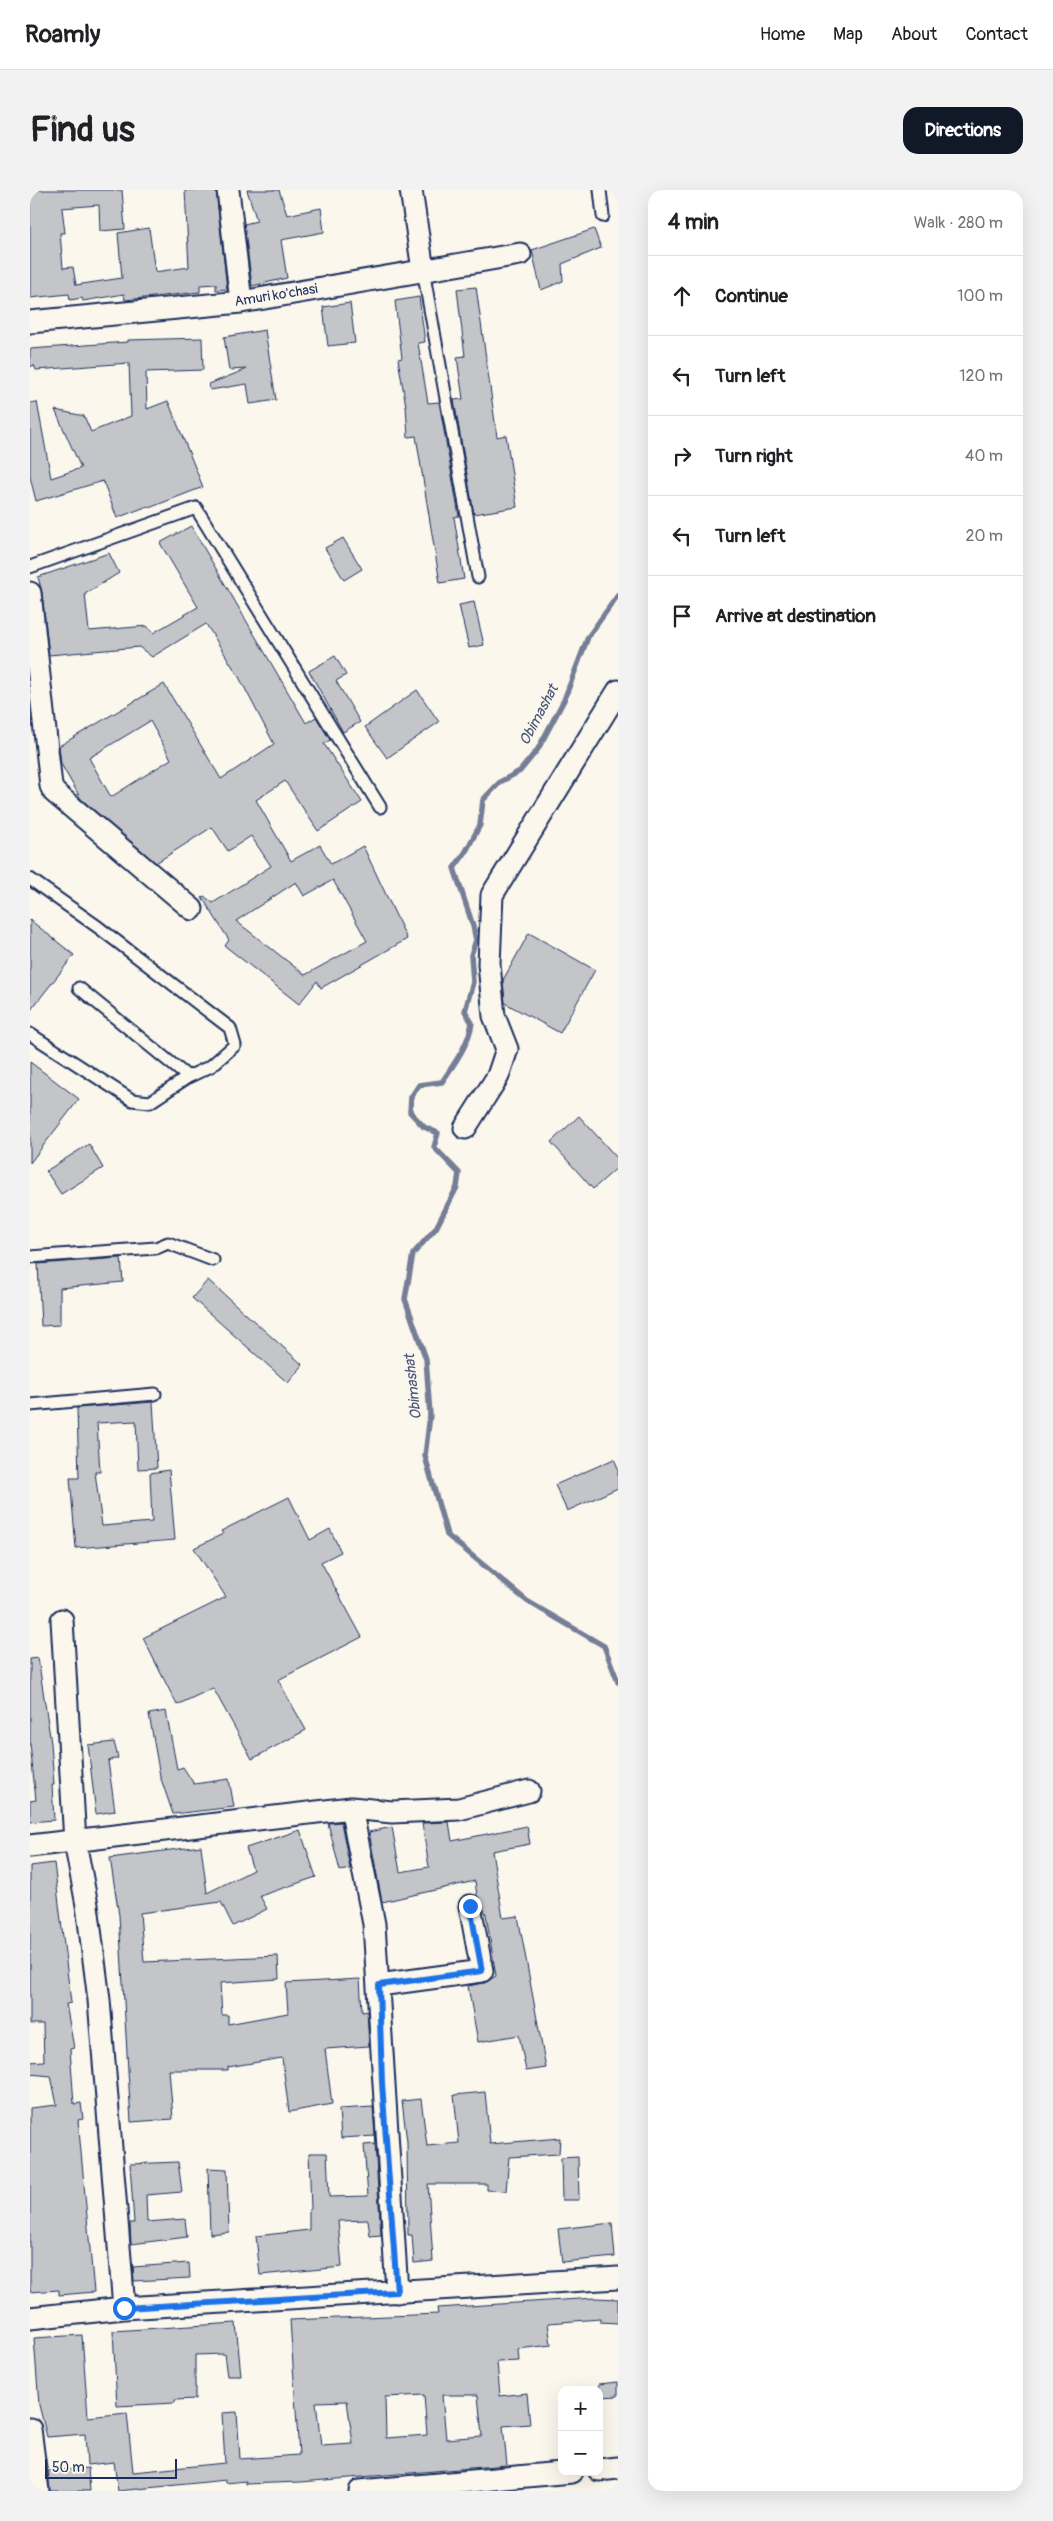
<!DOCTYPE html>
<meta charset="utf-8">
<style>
:root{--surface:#fff;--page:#f2f2f2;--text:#202124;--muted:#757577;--line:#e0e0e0;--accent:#111827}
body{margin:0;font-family:Pangolin,sans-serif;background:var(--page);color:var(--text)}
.controls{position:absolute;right:15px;bottom:15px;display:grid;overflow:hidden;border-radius:10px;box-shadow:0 5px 20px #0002}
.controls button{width:45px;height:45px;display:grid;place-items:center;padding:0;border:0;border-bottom:1px solid var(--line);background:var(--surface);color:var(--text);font:25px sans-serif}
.scale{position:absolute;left:15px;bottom:12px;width:132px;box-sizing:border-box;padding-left:5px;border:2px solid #1b2f5e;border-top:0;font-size:14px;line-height:18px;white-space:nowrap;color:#1b2f5e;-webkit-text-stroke:4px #fbf7ec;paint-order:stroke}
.stop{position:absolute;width:15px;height:15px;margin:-11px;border:4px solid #1a73e8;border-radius:50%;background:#fff}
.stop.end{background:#1a73e8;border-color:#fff;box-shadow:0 1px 5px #0008}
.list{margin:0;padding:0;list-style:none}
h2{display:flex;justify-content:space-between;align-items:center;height:65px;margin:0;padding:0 20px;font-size:21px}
h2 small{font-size:16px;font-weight:400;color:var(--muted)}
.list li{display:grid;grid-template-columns:32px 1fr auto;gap:15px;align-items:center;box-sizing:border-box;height:80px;padding:0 20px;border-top:1px solid var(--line)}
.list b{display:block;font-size:19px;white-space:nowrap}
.list em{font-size:16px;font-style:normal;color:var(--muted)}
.icon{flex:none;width:28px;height:28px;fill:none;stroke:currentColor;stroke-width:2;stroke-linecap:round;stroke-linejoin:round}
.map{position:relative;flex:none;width:588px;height:2301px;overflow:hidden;border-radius:15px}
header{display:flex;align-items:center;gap:30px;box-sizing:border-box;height:70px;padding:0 25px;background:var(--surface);border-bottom:1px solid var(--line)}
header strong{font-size:24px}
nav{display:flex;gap:28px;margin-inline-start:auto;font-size:18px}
.intro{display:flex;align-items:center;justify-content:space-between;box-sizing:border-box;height:120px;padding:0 30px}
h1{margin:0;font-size:35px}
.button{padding:12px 22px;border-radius:15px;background:var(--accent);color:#fff;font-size:18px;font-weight:700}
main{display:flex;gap:30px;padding:0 30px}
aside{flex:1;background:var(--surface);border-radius:15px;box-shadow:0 5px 20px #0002}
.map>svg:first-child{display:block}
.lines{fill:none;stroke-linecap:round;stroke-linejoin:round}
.stream{stroke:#747e96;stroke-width:5.5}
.building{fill:#c3c5c9;stroke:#1b2f5e;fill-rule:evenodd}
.service-casing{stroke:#1b2f5e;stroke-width:15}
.minor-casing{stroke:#1b2f5e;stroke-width:25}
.service{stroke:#fbf7ec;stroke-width:11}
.minor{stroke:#fbf7ec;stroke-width:21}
.route{stroke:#1a73e8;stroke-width:6}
.labels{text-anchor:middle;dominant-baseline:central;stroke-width:4.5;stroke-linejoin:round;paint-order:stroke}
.street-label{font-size:14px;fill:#1b2f5e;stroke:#fbf7ec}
.water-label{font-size:15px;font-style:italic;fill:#47577a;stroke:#fbf7ec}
</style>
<header>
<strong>Roamly</strong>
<nav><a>Home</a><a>Map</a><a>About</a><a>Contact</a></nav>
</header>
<div class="intro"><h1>Find us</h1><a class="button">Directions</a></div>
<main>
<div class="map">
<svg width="588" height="2301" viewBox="0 0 588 2301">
<rect width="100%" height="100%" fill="#fbf7ec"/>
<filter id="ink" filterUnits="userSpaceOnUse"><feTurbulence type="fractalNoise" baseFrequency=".02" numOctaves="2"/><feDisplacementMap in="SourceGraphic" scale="10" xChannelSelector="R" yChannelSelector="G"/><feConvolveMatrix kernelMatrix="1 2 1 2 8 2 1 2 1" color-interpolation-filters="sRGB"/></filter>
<g filter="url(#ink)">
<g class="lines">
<path class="stream" d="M588,405L558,447L534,510L508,559L490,581L470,592L453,610L450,635L435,663L424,678L443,736L446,750L441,765L443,792L435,821L442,833C438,856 425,872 412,892L389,895L381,907L380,922L394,937L408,943L404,957L429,983L427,997L406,1038L383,1064L375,1109L396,1169L400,1225L395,1266L417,1345L497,1411L574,1456L588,1492"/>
</g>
<path class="building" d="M0,0H92L95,39L70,41L69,15L32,18L35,43H30L33,78L43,77L46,95L92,88L88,43L119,38L125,82L159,77L155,0H186L197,99L186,100V94L170,95V102L95,110L94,104L53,111L52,108L40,110L39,104L0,108Z
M217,0H249L257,25L291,18L294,42L251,50L257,88L222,96L214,34L227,31Z
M564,39L571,58L532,74L533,91L511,100L502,60Z
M446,97L467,247L476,245L487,317L444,324L424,210L433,209L427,167L435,166L427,99Z
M389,107L395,152L388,153L398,213L409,212L429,326L424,327L434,389L410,393L386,246L378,247L376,216L368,169L372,168L365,111Z
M320,113L325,153L298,156L293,117Z
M235,140L246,210L220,214L217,194L180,200L179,194L217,179L199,180L194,147Z
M172,148L173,180L116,182L117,219L138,211L173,297L119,318L118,316L87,328L73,291L6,311L0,287V213L7,212L21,288L51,278L25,220L54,226L61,242L101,226L99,173L6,180L4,175L0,177V159L98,152V150Z
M161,336L276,533L286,527L300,550L294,554L332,612L288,641L255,591L226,610L261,671L290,655L301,674L333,656L377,749L291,798L287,791L269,814L195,756L199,750L172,707L174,706L183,713L241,676L221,646L198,661L182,637L126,673L51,609L31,574L29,556L134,494L191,589L244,554L209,487L176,434L122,467L109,457L19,465L12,402L8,387L79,363L89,383L55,404L59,441L117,436L123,443L168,417L130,353ZM120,531L141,569L81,607L59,568ZM303,690L337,751L275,785L206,731L266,692L274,706Z
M313,348L332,379L314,390L295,358Z
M444,412L454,455L439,458L429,415Z
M305,466L316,485L306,491L330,532L313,542L279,481Z
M387,500L409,532L357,568L335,537Z
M0,730L44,765L0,821Z
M499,743L565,780L530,843L475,813L473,790Z
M0,872L49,909L0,973Z
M549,926L588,969V977L563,999L521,952Z
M59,954L73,978L31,1004L16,981Z
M91,1068L93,1092L30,1098V1135L11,1136L8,1074Z
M178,1090L273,1175L258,1193L162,1108Z
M123,1212L127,1278L108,1279L106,1231L67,1233L70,1282H65L72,1336L122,1332L120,1283L139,1280L145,1350L46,1358L40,1288H49L47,1218Z
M584,1269L588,1278V1298L537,1321L525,1295Z
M259,1307L280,1350L300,1339L311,1362L291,1372L332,1447L248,1490L276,1540L222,1569L183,1498L147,1515L113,1448L196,1407L164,1358L193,1344L191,1341Z
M8,1468L21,1553L24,1595H22L24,1630L0,1632V1611L6,1610L0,1554V1469Z
M136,1521L147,1579L153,1577L164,1594L199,1589L204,1617L143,1624L130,1586L119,1524Z
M84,1552L88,1568L78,1571L85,1621L66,1624L58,1555Z
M311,1632L320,1679L310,1681L298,1633Z
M419,1632L422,1651L497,1636L500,1654L462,1661L473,1728L488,1726L516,1878L496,1881L489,1845L448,1852L438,1796L454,1793L466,1786L456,1724L447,1706L445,1691L352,1712L339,1642L362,1637L370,1682L399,1677L392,1633Z
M270,1640L286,1687L230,1706L237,1719L203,1736L191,1712L110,1723L114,1772L248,1766L249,1789L190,1793L192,1825H198V1834L258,1823L256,1793L330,1789L332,1822L337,1821L339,1856L295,1859L302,1914L259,1922L252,1868L198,1877V1880H139L143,1929L101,1932L89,1725L80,1668L171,1656L177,1703L223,1680L216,1658Z
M24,1673L41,1813L36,1814L44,1858L40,1859L44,1914L51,1913L53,1929L48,1930L64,2102L29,2105V2100L0,2102V1918L27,1915L21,1886L0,1884V1872L14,1871L13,1834H0V1676Z
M455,1902L460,1954L530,1948L529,1964L479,1967L476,2001L457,2000V1994H398L403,2071L384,2073L382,2045H378L377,1952L372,1911L391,1909L397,1956L429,1953L424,1905Z
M343,1917L345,1946L311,1948L309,1919Z
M345,1954L351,2045L340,2046L338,2030L308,2031L312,2077L230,2085L226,2046L279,2040V2019H281L279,1963H297L299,2007L338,2006L334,1955Z
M548,1967L549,2010H532L531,1968Z
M148,1972L152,2002L116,2005L117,2032L155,2029L157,2047L101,2054L100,2033H104L100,1974Z
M178,1978L197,1979L199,2042L180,2044Z
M582,2033L585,2067L532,2072L528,2039Z
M159,2073L160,2088L104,2091L103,2077Z
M565,2108L588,2109V2133L570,2132V2129L518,2133L521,2155L488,2159L489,2171L467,2172L470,2206L497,2203L500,2234L473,2236L477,2275L271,2292L216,2294V2291L196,2293V2290L88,2301L84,2272L57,2275L55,2244L17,2247L9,2215L4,2148L52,2145L58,2227L97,2223L103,2282L195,2273L192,2223L207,2222L210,2269L269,2265L260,2130L408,2124L407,2118ZM394,2205L397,2245L356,2248L355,2207ZM412,2205H448L452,2246L416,2249ZM317,2211L323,2254L291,2256L286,2212Z
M206,2133L211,2186H197L194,2164L165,2165V2209L145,2210V2213L87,2216L83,2141Z
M588,2192V2206L570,2207L569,2194Z
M58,2278L60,2301H20L18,2281Z"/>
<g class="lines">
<defs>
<path id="service" d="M570,0L573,26
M393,80L448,387
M0,377L166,318L350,617
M0,689L68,737L200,838L205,855L181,876L158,887L120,912L102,910L0,844
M49,798L158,887
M0,1067L126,1058L138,1053L183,1070
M0,1215L125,1204"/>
<path id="minor" d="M198,0L211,112
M381,0L393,80
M0,132L211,112L490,64
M0,403L21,596L24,602L162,719
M435,938L468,886L477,859L464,826L459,774L462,705L588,501
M321,1618L362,1622L429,1619L499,1601
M0,1656L321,1618L344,1734L367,2102
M349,1795L452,1781L440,1716
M94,2118L588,2088
M0,2128L94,2118L69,1810L57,1715L45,1652L32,1430
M0,2239L8,2301
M569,2280L588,2278
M330,2301L542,2282"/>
</defs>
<use href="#service" class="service-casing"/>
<use href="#minor" class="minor-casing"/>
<use href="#service" class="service"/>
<use href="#minor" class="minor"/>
</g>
</g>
<g class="lines" filter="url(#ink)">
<path class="route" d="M94,2118L367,2102L352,1893L349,1795L452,1781L440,1716"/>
</g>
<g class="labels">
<g class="street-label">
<text transform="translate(246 105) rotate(-9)">Amuri ko'chasi</text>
</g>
<g class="water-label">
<text transform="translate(509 525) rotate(-62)">Obimashat</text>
<text transform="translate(383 1197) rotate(-96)">Obimashat</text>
</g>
</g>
</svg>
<div class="controls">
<button>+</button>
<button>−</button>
</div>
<div class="scale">50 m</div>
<div class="stop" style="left:94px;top:2118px"></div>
<div class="stop end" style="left:440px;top:1716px"></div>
</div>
<aside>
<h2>4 min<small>Walk · 280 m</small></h2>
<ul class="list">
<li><svg class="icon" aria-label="ahead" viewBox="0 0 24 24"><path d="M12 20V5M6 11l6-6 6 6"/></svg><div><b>Continue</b></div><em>100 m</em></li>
<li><svg class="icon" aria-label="left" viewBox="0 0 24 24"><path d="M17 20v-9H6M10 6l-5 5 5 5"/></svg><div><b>Turn left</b></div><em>120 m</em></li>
<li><svg class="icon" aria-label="right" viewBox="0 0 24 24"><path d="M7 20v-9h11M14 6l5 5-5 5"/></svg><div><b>Turn right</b></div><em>40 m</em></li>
<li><svg class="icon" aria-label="left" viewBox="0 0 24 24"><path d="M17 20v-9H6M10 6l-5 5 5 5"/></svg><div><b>Turn left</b></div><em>20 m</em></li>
<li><svg class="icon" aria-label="arrive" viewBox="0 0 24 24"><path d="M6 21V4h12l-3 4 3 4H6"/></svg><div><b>Arrive at destination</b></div></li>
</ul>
</aside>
</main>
